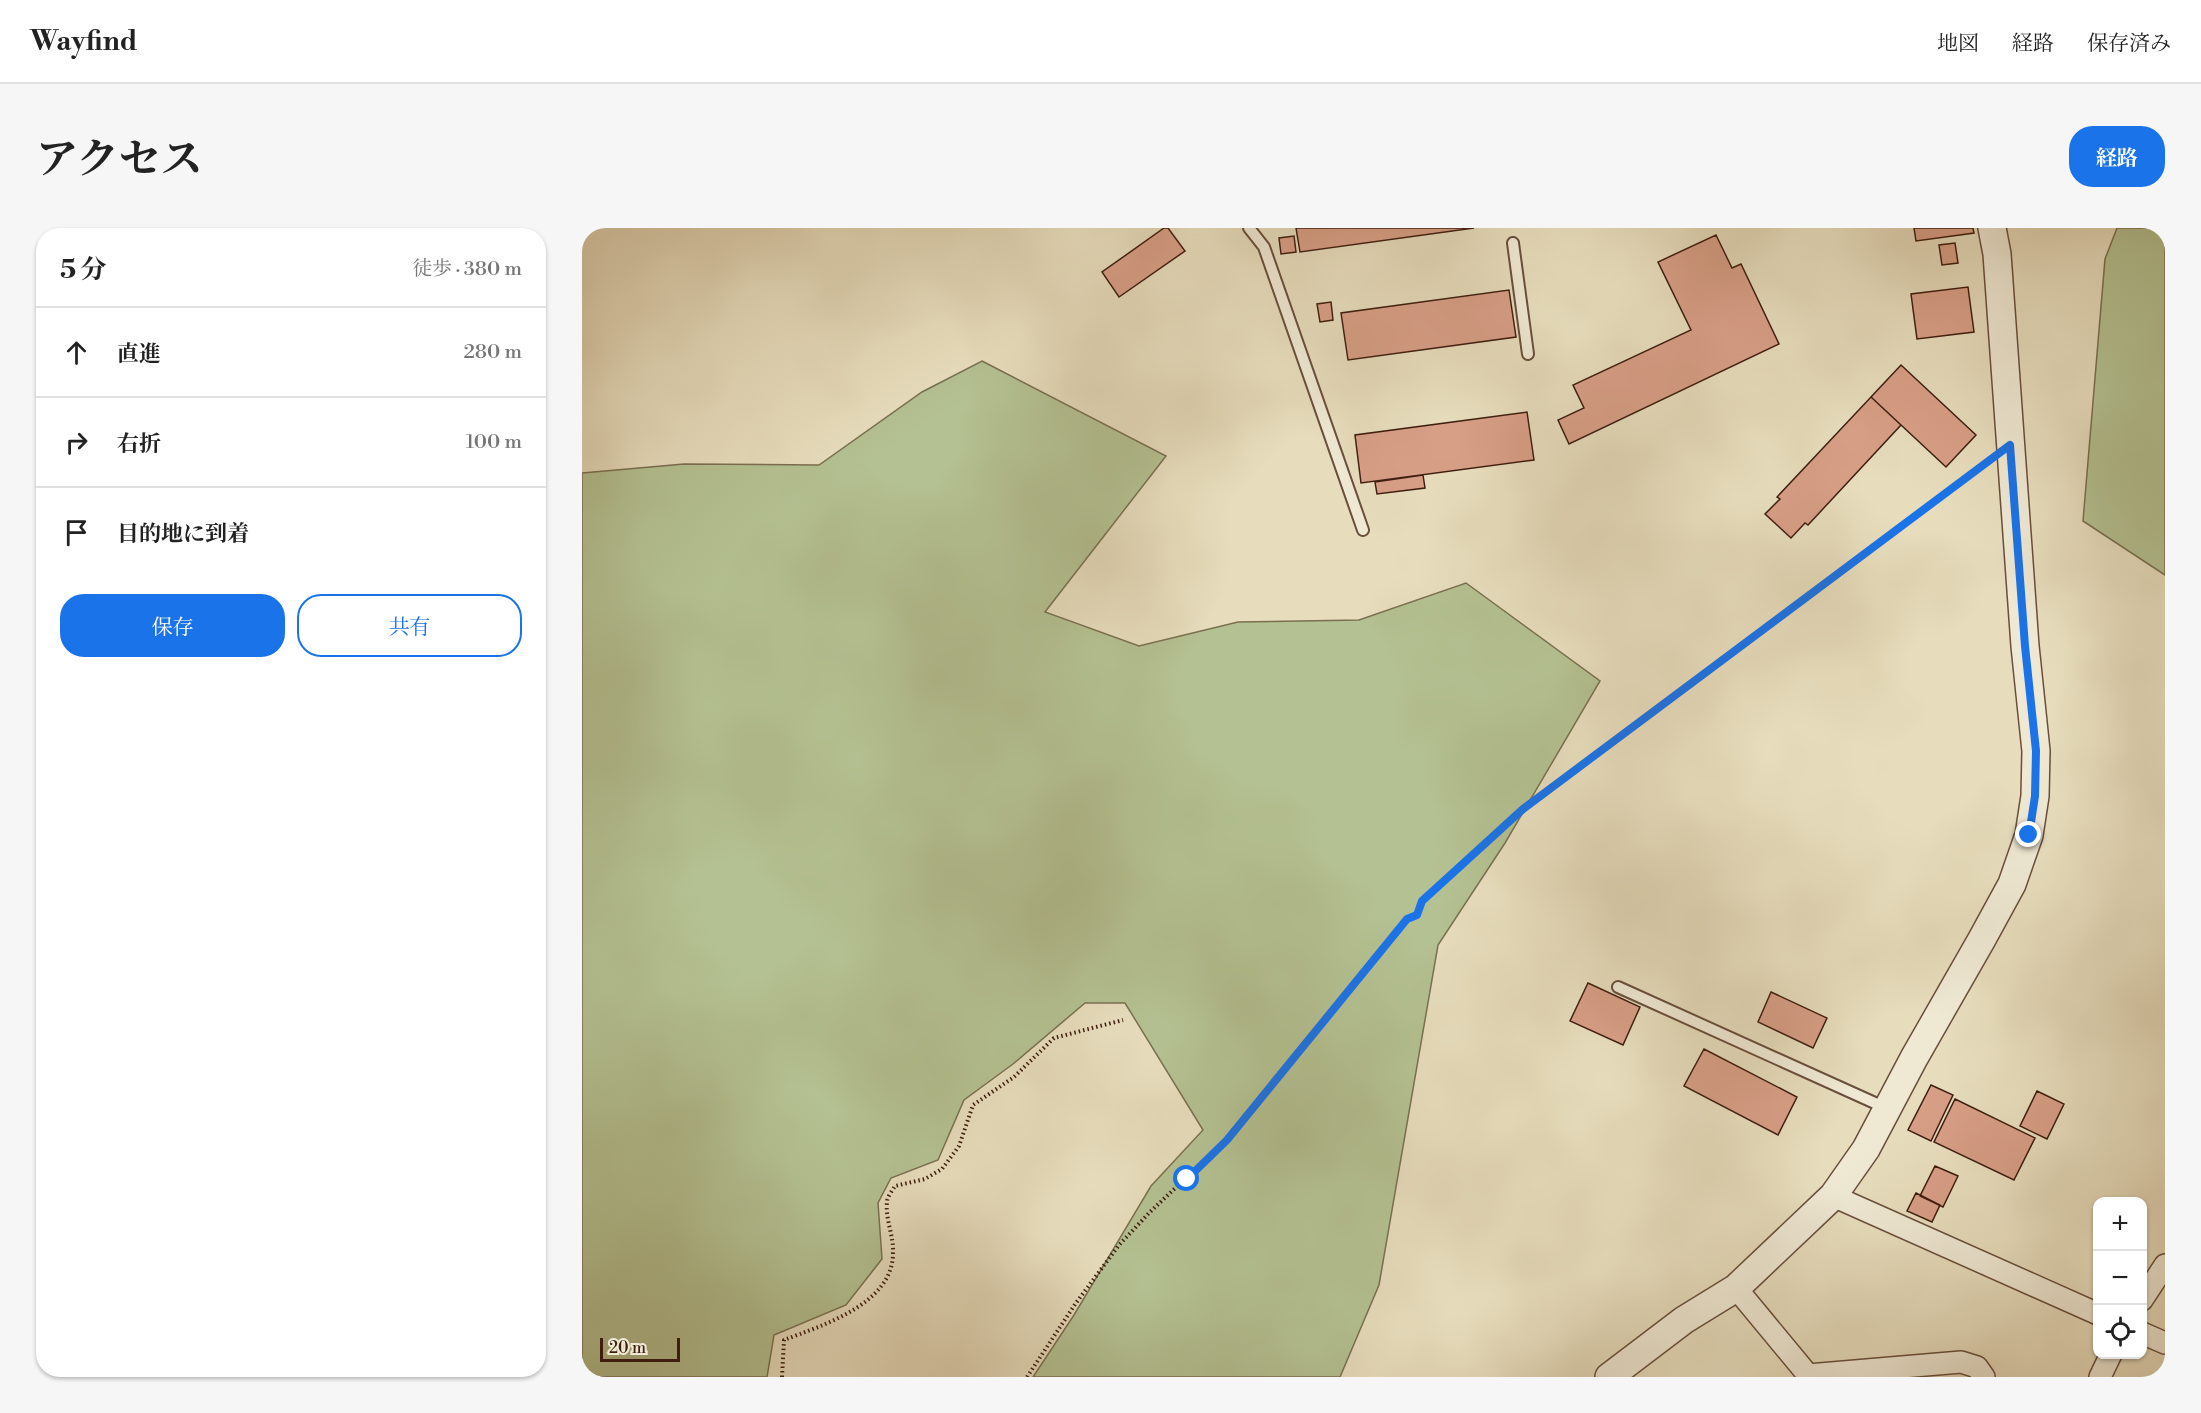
<!DOCTYPE html>
<html lang="ja">
<meta charset="utf-8">
<style>
:root{--surface:#fff;--page:#f6f6f6;--text:#222;--muted:#767676;--line:#e0e0e0;--accent:#1a73e8}
body{margin:0;font-family:"Libre Bodoni","Noto Serif JP",serif;background:var(--page);color:var(--text)}
.controls{position:absolute;right:18px;bottom:18px;display:grid;overflow:hidden;border-radius:12px;box-shadow:0 2px 4px #0004}
.controls button{width:54px;height:54px;display:grid;place-items:center;padding:0;border:0;border-bottom:2px solid var(--line);background:var(--surface);color:var(--text);font:30px sans-serif}
.scale{position:absolute;left:18px;bottom:15px;width:80px;box-sizing:border-box;padding-left:6px;border:3px solid #3f1e10;border-top:0;font-size:16px;line-height:21px;white-space:nowrap;color:#3f1e10;-webkit-text-stroke:4px #efe9d4;paint-order:stroke}
.stop{position:absolute;width:18px;height:18px;margin:-14px;border:4px solid #1a73e8;border-radius:50%;background:#fff}
.stop.end{background:#1a73e8;border-color:#fff;box-shadow:0 2px 6px #0008}
.list{margin:0;padding:0;list-style:none}
h2{display:flex;justify-content:space-between;align-items:center;height:78px;margin:0;padding:0 24px;font-size:26px}
h2 small{font-size:20px;font-weight:400;color:var(--muted)}
.list li{display:grid;grid-template-columns:39px 1fr auto;gap:18px;align-items:center;box-sizing:border-box;height:90px;padding:0 24px;border-top:2px solid var(--line)}
.list b{display:block;font-size:22px;white-space:nowrap}
.list em{font-size:20px;font-style:normal;color:var(--muted)}
.actions{display:flex;gap:12px;padding:18px 24px}
.actions a{flex:1;padding:14px 0;border:2px solid var(--accent);border-radius:24px;text-align:center;font-size:21px;color:var(--accent)}
.actions .main{background:var(--accent);color:#fff}
.icon{flex:none;width:33px;height:33px;fill:none;stroke:currentColor;stroke-width:2;stroke-linecap:round;stroke-linejoin:round}
.map{position:relative;flex:none;width:1583px;height:1149px;overflow:hidden;border-radius:24px}
header{display:flex;align-items:center;gap:36px;box-sizing:border-box;height:84px;padding:0 30px;background:var(--surface);border-bottom:2px solid var(--line)}
header strong{font-size:28px}
nav{display:flex;gap:33px;margin-inline-start:auto;font-size:21px}
.intro{display:flex;align-items:center;justify-content:space-between;box-sizing:border-box;height:144px;padding:0 36px}
h1{margin:0;font-size:42px}
.button{padding:15px 27px;border-radius:24px;background:var(--accent);color:#fff;font-size:21px;font-weight:700}
main{display:flex;gap:36px;padding:0 36px}
aside{flex:1;background:var(--surface);border-radius:24px;box-shadow:0 2px 4px #0004}
.map>svg:first-child{display:block}
.green{fill:#b4c192;stroke:#7a7051;stroke-width:1.5}
.building{fill:#d89f87;stroke:#3f1e10;stroke-width:1.5}
.lines{fill:none;stroke-linecap:round;stroke-linejoin:round}
.service-casing{stroke:#694e3b;stroke-width:14}
.minor-casing{stroke:#694e3b;stroke-width:24}
.tertiary-casing{stroke:#694e3b;stroke-width:30}
.path{stroke:#3f1e10;stroke-width:4;stroke-dasharray:1.5 3;stroke-linecap:butt}
.service{stroke:#efe9d4;stroke-width:10}
.minor{stroke:#efe9d4;stroke-width:21}
.tertiary{stroke:#efe9d4;stroke-width:27}
.route{stroke:#1a73e8;stroke-width:8}
</style>
<header>
<strong>Wayfind</strong>
<nav><a>地図</a><a>経路</a><a>保存済み</a></nav>
</header>
<div class="intro"><h1>アクセス</h1><a class="button">経路</a></div>
<main>
<aside>
<h2>5 分<small>徒歩 · 380 m</small></h2>
<ul class="list">
<li><svg class="icon" aria-label="ahead" viewBox="0 0 24 24"><path d="M12 20V5M6 11l6-6 6 6"/></svg><div><b>直進</b></div><em>280 m</em></li>
<li><svg class="icon" aria-label="right" viewBox="0 0 24 24"><path d="M7 20v-9h11M14 6l5 5-5 5"/></svg><div><b>右折</b></div><em>100 m</em></li>
<li><svg class="icon" aria-label="arrive" viewBox="0 0 24 24"><path d="M6 21V4h12l-3 4 3 4H6"/></svg><div><b>目的地に到着</b></div></li>
</ul>
<div class="actions"><a class="main">保存</a><a>共有</a></div>
</aside>
<div class="map">
<svg width="1583" height="1149" viewBox="0 0 1583 1149">
<rect width="100%" height="100%" fill="#e7ddbd"/>
<filter id="stains"><feTurbulence type="fractalNoise" baseFrequency=".00333" numOctaves="4"/><feColorMatrix values="0 0 0 0 .2 0 0 0 0 .09 0 0 0 0 .02 0 0 0 .5 -.17"/></filter>
<radialGradient id="worn" r=".72"><stop offset=".6" stop-color="#630" stop-opacity="0"/><stop offset="1" stop-color="#630" stop-opacity=".3"/></radialGradient>
<path class="green" d="M1535,0H1583V347L1501,293L1523,31Z
M400,133L584,228L463,384L557,418L656,394L777,392L884,355L1018,453L923,615L856,717L797,1057L758,1149H451L492,1087L569,958L621,902L543,775H503L431,836L382,872L356,932L309,950L296,975L300,1031L264,1077L192,1107L185,1149H0V245L102,236L237,237L340,164Z"/>
<path class="building" d="M582,0H586L603,23L537,69L520,44Z
M714,0H892L718,24Z
M1332,0H1391L1392,5L1334,13Z
M1134,7L1150,40L1159,36L1197,116L987,216L976,192L1002,180L991,157L1109,102L1076,34Z
M712,8L714,24L699,26L697,10Z
M1373,15L1376,35L1360,37L1357,17Z
M1386,59L1392,104L1335,111L1329,66Z
M927,62L934,109L766,132L759,85Z
M749,74L751,92L738,94L735,76Z
M1319,137L1394,207L1364,239L1289,169Z
M1289,169L1319,197L1226,297L1223,295L1209,310L1183,286L1198,271L1195,269Z
M945,184L952,232L779,255L773,207Z
M841,247L843,260L795,266L793,254Z
M1006,755L1058,779L1041,817L988,793Z
M1189,764L1245,790L1231,820L1176,794Z
M1122,821L1215,869L1196,907L1102,858Z
M1349,857L1371,867L1349,913L1326,902Z
M1455,863L1482,876L1465,911L1438,898Z
M1373,871L1453,910L1432,952L1352,914Z
M1353,938L1376,948L1361,979L1338,968Z
M1334,965L1358,977L1350,994L1325,983Z"/>
<g class="lines">
<defs>
<path id="service" d="M667,0L682,19L781,302
M931,15L946,126
M1036,759L1304,880"/>
<path id="minor" d="M1251,968L1516,1086
M1154,1060L1226,1147L1379,1134L1395,1139L1402,1149
M1560,1072L1583,1037
M1560,1105L1583,1115
M1518,1149L1529,1126"/>
<path id="tertiary" d="M1027,1149L1102,1092L1154,1060L1251,968L1284,921L1332,830L1400,711L1430,656L1447,607L1453,568L1454,523L1443,418L1415,26L1410,0"/>
</defs>
<use href="#service" class="service-casing"/>
<use href="#minor" class="minor-casing"/>
<use href="#tertiary" class="tertiary-casing"/>
<path class="path" d="M200,1149L202,1112C241,1097 311,1076 311,1025C312,1008 303,991 305,974C305,969 310,963 313,958L343,951L360,941L377,918L391,877L432,849L472,810L541,792
M445,1149L494,1075L537,1017L568,984L644,912L825,691L835,687L840,673L941,581L1403,235"/>
<use href="#service" class="service"/>
<use href="#minor" class="minor"/>
<use href="#tertiary" class="tertiary"/>
</g>
<g class="lines">
<path class="route" d="M605,951L645,912L825,691L835,687L840,673L941,581L1428,217L1443,418L1454,523L1453,568L1447,607"/>
</g>
<rect width="100%" height="100%" filter="url(#stains)"/>
<rect width="100%" height="100%" fill="url(#worn)"/>
</svg>
<div class="controls">
<button>+</button>
<button>−</button>
<button><svg class="icon" aria-label="locate" viewBox="0 0 24 24"><circle cx="12" cy="12" r="6"/><path d="M12 2v4M12 18v4M2 12h4M18 12h4"/></svg></button>
</div>
<div class="scale">20 m</div>
<div class="stop" style="left:605px;top:951px"></div>
<div class="stop end" style="left:1447px;top:607px"></div>
</div>
</main>
